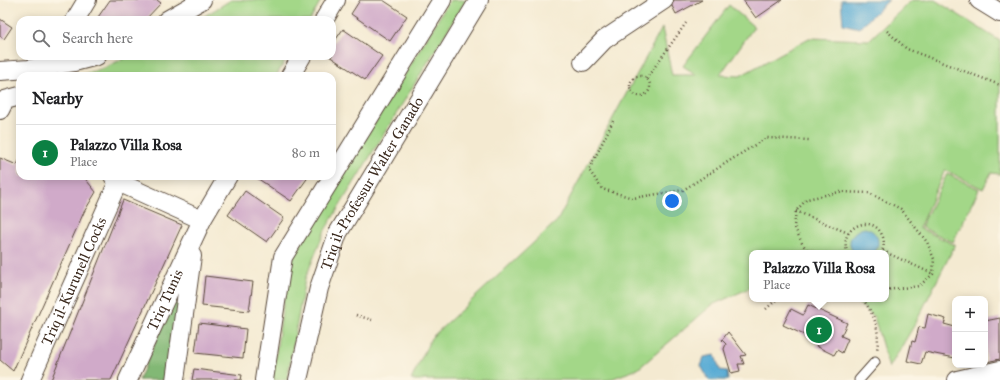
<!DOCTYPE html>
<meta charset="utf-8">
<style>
:root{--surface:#fff;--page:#f2f2f2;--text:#202124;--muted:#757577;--line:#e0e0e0;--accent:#0b8043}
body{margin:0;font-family:"IM FELL Great Primer",serif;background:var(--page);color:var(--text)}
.controls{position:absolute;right:12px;bottom:12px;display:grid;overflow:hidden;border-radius:8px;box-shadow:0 2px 10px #0003}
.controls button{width:36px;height:36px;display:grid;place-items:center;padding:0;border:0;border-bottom:1px solid var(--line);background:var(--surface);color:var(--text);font:20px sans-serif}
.you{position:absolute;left:672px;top:201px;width:14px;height:14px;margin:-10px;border:3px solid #fff;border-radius:50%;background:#1a73e8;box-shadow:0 0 0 6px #1a73e833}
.badge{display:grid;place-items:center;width:26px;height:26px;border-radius:50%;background:var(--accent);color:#fff;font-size:13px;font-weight:700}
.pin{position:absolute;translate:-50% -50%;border:2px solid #fff;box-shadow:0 1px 4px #0006}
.popup{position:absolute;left:749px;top:250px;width:140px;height:52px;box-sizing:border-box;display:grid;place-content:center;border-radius:8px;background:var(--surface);filter:drop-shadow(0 1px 3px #0005);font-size:13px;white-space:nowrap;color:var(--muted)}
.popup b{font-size:15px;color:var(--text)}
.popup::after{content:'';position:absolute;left:50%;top:100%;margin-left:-8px;border:8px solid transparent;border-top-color:var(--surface)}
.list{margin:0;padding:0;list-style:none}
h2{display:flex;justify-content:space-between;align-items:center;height:52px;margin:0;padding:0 16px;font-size:17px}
h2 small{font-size:13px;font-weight:400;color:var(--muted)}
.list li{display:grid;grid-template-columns:26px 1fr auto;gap:12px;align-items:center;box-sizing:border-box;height:56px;padding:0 16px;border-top:1px solid var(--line)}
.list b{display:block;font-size:15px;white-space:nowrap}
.list p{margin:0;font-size:13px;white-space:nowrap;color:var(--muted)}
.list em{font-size:13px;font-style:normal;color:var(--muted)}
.icon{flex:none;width:22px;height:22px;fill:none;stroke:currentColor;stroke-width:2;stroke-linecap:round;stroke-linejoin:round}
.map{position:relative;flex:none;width:1000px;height:380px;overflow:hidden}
.search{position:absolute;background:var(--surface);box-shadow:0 2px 10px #0003;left:16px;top:16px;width:320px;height:44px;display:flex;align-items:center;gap:10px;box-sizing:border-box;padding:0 14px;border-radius:12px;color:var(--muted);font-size:15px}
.panel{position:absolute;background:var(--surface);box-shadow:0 2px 10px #0003;left:16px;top:72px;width:320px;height:108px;border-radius:12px}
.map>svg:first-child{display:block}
.green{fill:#a3d788;stroke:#6f8053}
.forest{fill:#82b874;stroke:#5e7149}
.water{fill:#59abd4;stroke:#4a6a79}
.building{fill:#d0aac9}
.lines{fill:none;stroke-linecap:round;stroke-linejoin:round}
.lane-casing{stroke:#574739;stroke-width:11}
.street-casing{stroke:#574739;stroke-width:20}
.path{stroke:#574739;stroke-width:2.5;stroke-dasharray:1 3;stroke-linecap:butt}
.lane{stroke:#fff;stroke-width:9}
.street{stroke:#fff;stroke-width:18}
.labels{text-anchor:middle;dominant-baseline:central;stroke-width:3;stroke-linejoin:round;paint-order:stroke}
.street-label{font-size:15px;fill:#3b2a1e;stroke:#fcf5e5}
</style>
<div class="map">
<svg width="1000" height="380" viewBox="0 0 1000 380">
<rect width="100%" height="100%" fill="#fcf5e5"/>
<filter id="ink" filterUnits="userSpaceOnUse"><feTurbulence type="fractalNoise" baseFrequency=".025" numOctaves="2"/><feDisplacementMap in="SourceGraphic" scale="8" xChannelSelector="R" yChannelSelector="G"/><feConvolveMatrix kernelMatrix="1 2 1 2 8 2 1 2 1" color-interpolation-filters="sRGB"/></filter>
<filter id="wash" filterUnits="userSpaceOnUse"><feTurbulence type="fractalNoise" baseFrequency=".012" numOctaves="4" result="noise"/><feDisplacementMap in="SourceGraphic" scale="16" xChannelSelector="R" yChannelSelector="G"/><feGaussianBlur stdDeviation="0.9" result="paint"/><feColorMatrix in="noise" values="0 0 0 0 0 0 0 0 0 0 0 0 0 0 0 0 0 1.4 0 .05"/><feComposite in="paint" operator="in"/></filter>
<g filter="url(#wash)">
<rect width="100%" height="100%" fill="#f4ead1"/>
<path class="green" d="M231,0H321L310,20H198Z
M450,0H466L325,230L305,279L287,380H272L289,264Z
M912,0H935L1000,41V174L991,173L983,189L945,170L919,228L955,245L915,324L889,368L874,317L853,299H886V253H752V287L712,305L638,369L608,380H411L431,338L557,221L662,28L672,75H697L683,66L729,5L754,27L720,75L740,76L809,38L869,40Z
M129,56H288L276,76H78L104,68Z
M947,174L979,189L953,242L921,227Z"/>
<path class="forest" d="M185,273L165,380H139Z"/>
<path class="water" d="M841,0H889L859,28L843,24Z
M865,228C878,231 882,243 874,253H854C845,242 852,230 865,228Z
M715,355L720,370L727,371L728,380H709L701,366L704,357Z"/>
<g id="blocks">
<path class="building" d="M110,0H157L161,3L145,20H96Z
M360,0H383L407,16L390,41L351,14Z
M673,0H702L676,14L670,2Z
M743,0H782L756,18Z
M0,19L12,27L4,39L0,36Z
M343,29L382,56L365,80L329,56H332V45Z
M0,158L17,165L20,159V176H83L96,192L84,212L13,371L0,360Z
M254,176H309L291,201Z
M245,191L284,218L267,242L228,215Z
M123,200L182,225L111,380H51Z
M205,276L253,282L249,311L202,306Z
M808,305L847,323L841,336L848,339L842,353L837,350L834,355L816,346L819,342L783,325L791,309L803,315Z
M928,314L946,319L944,324L955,327V358L925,352L921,364L907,361L912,341L915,342L919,327L925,328Z
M1000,318V359L986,362L985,321Z
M199,323L246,329L243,358L195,353Z
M728,332L746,355L741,356L744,364H738L740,371L731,373L724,349L726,344L722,340Z
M194,369L242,375L241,380H192Z"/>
</g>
</g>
<g filter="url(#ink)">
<use href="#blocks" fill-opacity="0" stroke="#574739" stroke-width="1"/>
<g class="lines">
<defs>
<path id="lane" d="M859,380L875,362"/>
<g id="street">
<path d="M979,0L1000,13"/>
<path d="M75,20L87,0"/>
<path d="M167,20L202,0"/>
<path d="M324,20L336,0"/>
<path d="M583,62L604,40L664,0"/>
<path d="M0,71L29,69L74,62L97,56"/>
<path d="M290,76L302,56"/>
<path d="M0,110L5,100L20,96"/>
<path d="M113,176L118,182L202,220"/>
<path id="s1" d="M30,380L118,182"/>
<path id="s2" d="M128,380L202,220L228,176"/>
<path d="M175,380L192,256"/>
<path d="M264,380L283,257L442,0"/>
<path id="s3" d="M298,380L319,288L338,233L479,0"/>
<path d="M957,380L1000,370"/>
</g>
</defs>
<use href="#lane" class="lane-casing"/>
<use href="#street" class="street-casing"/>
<path class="path" d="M887,31L907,49L1000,85
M630 86a10 10 0 1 1 20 0a10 10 0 1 1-20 0Z
M646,79L686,23
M613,121L589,170L602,189L633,198L683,190L766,138L809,140
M796,211L848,233
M883,251L933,274
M809,253L802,243L794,226L796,211L807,199L839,192L869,193L901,209L927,242L934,259L933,274L919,286L886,290
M848,253C836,228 872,212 882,235C885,241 884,247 881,253
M863,299C875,317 880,328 877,351
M766,309L777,299
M356,315L372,320"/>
<use href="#lane" class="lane"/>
<use href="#street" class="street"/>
</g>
</g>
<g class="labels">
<g class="street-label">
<text stroke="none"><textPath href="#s3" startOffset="212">Triq il-Professur Walter Ganado</textPath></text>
<text stroke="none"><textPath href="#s1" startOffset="108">Triq il-Kurunell Cocks</textPath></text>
<text stroke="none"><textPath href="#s2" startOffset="88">Triq Tunis</textPath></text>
</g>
</g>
</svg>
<div class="controls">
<button>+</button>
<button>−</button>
</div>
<div class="you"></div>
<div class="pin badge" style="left:819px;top:330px">1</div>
<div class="popup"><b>Palazzo Villa Rosa</b>Place</div>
<div class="search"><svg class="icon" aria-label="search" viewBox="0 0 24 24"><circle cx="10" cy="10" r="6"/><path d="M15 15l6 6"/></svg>Search here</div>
<section class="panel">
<h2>Nearby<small></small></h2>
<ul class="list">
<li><span class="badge">1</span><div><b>Palazzo Villa Rosa</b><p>Place</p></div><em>80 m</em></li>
</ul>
</section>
</div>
